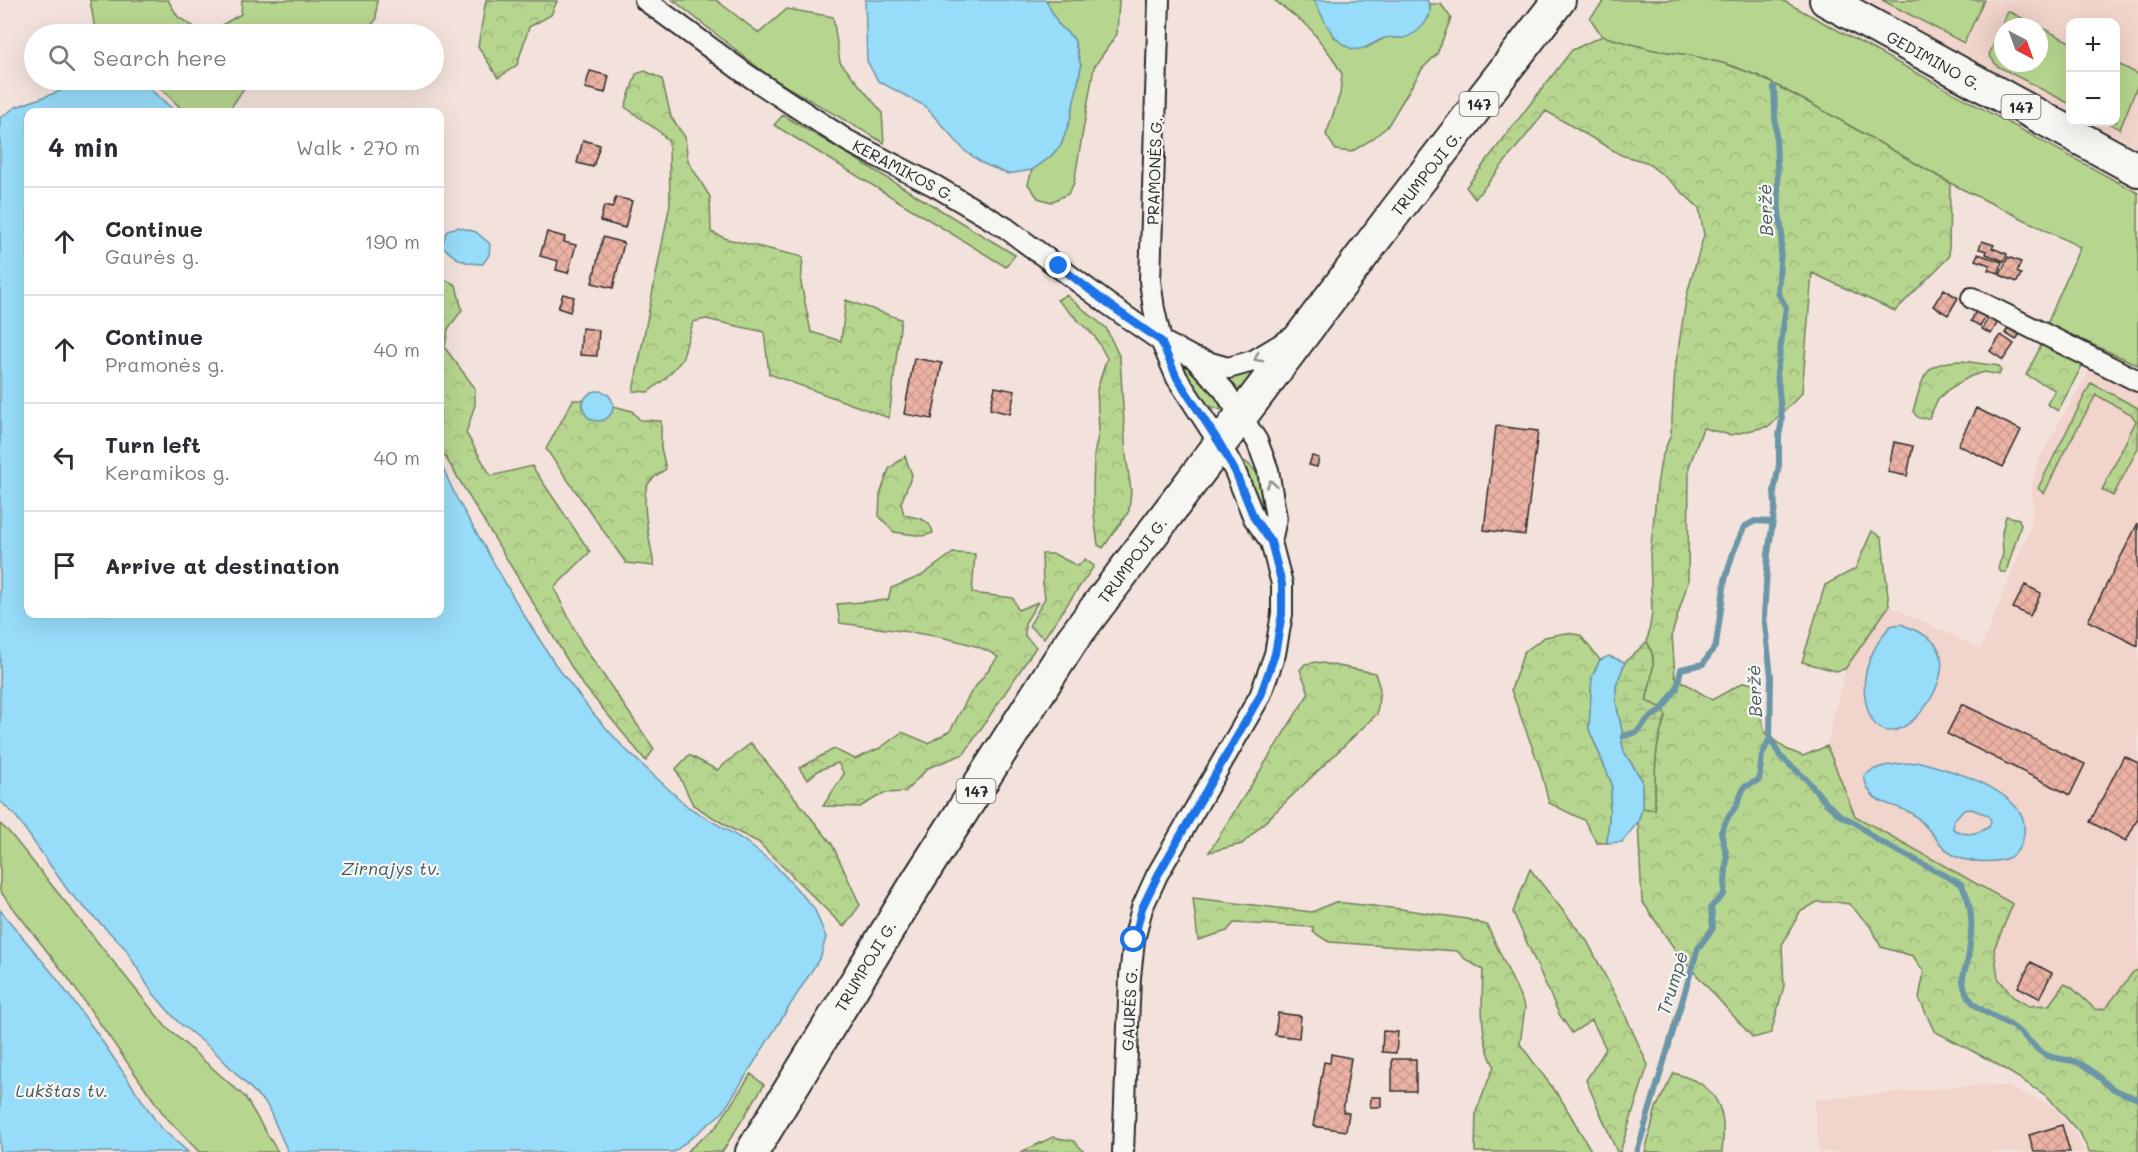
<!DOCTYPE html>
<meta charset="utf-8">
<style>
:root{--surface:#fff;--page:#f2f2f3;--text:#2b2b33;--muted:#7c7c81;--line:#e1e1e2}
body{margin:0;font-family:Mali,sans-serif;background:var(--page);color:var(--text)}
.controls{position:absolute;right:18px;top:18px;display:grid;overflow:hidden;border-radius:12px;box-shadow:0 6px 24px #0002}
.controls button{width:54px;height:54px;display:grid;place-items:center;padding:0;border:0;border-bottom:2px solid var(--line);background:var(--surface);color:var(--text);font:30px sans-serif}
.compass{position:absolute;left:1994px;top:18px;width:54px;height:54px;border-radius:50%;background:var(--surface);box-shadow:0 6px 24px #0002;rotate:139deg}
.stop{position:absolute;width:18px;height:18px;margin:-14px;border:4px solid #1a73e8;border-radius:50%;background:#fff}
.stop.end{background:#1a73e8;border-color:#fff;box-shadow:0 2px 6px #0008}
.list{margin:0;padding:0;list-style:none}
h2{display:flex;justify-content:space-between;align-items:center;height:78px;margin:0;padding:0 24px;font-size:26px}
h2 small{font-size:20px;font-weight:400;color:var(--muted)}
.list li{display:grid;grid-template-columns:39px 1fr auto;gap:18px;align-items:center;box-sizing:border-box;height:108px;padding:0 24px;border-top:2px solid var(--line)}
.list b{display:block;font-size:22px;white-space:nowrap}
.list p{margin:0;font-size:20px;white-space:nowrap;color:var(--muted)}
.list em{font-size:20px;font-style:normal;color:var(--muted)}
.icon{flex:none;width:33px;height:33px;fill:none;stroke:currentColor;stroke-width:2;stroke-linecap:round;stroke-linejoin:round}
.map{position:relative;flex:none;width:2138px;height:1152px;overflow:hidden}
.search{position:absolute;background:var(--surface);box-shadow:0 6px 24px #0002;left:24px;top:24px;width:420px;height:66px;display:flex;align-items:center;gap:15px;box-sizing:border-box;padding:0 21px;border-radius:33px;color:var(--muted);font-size:22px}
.panel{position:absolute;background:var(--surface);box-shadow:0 6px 24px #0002;left:24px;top:108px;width:420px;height:510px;border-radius:12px}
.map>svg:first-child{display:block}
.built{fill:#f1d4cb;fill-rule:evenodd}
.grass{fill:#b6d58e;stroke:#70805c;stroke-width:1.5;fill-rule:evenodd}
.forest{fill:url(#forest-crowns);stroke:#70805c;stroke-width:1.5}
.wetland{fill:url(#wetland-marsh);stroke:#70805c;stroke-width:1.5}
.water{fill:#97dcf9;stroke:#6c95a7;stroke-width:1.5;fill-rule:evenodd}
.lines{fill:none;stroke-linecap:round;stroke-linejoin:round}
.stream{stroke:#6c95a7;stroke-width:6}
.building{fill:url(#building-cross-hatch);stroke:#2b2b2b;stroke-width:1.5}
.minor-casing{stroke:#2b2b2b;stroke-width:24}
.primary-casing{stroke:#2b2b2b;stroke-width:36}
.minor{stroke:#f6f6f2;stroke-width:20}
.primary{stroke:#f6f6f2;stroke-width:32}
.oneway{stroke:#90908e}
.route{stroke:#1a73e8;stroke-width:8}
.labels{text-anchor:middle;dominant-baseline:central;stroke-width:4.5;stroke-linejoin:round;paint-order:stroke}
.shield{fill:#f6f6f2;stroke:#686867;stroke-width:1.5}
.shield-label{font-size:15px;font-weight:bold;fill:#2b2b2b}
.street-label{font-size:16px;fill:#2b2b2b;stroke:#f6f6f2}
.water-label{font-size:18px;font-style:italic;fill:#46575e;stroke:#f6f6f2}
</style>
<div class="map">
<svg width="2138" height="1152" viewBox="0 0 2138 1152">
<defs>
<pattern id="forest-crowns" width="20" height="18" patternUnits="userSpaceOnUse" patternTransform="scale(1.5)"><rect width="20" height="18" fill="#b6d58e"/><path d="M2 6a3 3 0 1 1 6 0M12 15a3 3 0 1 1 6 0" fill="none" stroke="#9db77b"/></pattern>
<pattern id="wetland-marsh" width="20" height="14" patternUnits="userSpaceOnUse" patternTransform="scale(1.5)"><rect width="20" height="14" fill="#b6d58e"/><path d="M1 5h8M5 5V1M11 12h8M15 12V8" fill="none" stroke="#9db77b"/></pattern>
<pattern id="building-cross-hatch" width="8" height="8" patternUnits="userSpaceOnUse" patternTransform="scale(1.5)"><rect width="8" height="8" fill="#ecb3a5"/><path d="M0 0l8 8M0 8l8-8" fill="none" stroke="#cb9a8e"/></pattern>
</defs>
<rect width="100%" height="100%" fill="#f3e2db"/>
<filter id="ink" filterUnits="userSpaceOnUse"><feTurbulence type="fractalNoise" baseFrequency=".0167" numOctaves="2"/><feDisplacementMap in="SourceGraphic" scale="12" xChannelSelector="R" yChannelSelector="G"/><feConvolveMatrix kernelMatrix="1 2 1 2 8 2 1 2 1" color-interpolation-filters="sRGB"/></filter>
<g filter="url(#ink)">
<path class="built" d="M1867,0H2138V148L2088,122H2116V22H2070V112L1956,51ZM2003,27H2039V63H2003Z
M2091,367L2138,391V970L2133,972L2106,1008L2096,1010L2071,987L2050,1005L2029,1006L2013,997L1998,978L1994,949L2013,904L1855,816L1827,746L1845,669L1889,606L1981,649L2030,528L2033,511L2032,485L2037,462Z
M1965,1086H2005L2053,1106L2078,1137L2084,1152H1819L1814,1100Z"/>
<path class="grass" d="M90,0H168L178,17L204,33L222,25L241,14L242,0H377L376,20L363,34L34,35V34H93L94,23Z
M673,0H716L759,33L787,9L833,17L840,62L882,112L884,143L770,77Z
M1046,0H1119L1117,34L1094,67L1074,183L1068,194L1051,202L1038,198L1028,184L1032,170L1050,157L1061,145L1070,120L1081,66L1074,39L1058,24Z
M1274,0H1314L1334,37L1366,48L1386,37L1402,38L1429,17L1430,4H1441L1451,18L1437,54L1422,69L1387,127L1371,140L1351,152L1336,150L1326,135L1340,94L1342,74L1332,57L1309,27Z
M1605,0H1782L2138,193V365L2047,324L2080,247L1950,183L1815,106L1759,76L1726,64L1689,55L1653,50L1602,36L1590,18Z
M1882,0H1984L1964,43Z
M2008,11L2070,42V104L1997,66L1989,55ZM2003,27H2039V63H2003Z
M2116,63L2138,74V84L2120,129L2106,122H2116Z
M152,80H266L244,88L228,112H185Z
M783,115L1015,255L1006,267L774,125Z
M1186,364C1200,372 1219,393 1221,410L1207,405L1184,372L1183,366Z
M1259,370L1240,396L1222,376Z
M1244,461C1265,473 1264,499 1268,519L1263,520L1244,467Z
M0,824L9,832L166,1027L245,1097L278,1152H199L164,1115L68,978L0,891Z
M751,1074L764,1085L722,1152H686L717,1126Z"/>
<path class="forest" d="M486,0L557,1L551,15L529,27L517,65L498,78L478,46Z
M1602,36L1653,50L1689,55L1726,64L1758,76L1815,106L1950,183L1949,257L1895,311L1812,273L1802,393L1770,426L1730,435L1703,428L1689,467L1688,582L1672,634L1675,677L1712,700L1744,682L1753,684L1765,733L1786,749L1803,756L1827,746L1855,816L2013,904L1994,949L1998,978L2013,997L2029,1006L2049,1005L2064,984L2071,987L2096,1010L2106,1008L2133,972L2138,970V1152H2089L2081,1135L2047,1096L1995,1063L1934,1031L1919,998L1924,972L1913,956L1881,947L1870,926L1849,904L1836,902H1817L1800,912L1782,945L1784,986L1771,1033L1753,1038L1678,954L1642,901L1638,822L1642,808L1655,809C1655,776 1653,747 1666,716L1660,707L1646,701C1650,681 1659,660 1647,642L1652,614L1650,556L1657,486L1661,460L1671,434L1675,369L1687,294L1704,235L1699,208L1669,180L1646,162L1621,155L1546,111L1475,199L1466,187L1572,50Z
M645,71L662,79L671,117L685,137L688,161L710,197L711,232L727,239L803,257L801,283L811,332L841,341L846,300L901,319L889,418L769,374L764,332L706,319L693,322L682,360L665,379L648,392L633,391L670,204L669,142L661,133L625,107L636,74Z
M440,277L456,285L462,310L448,329L445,348L475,388V405L466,433L491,476L532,466L590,552L554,588L582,644L654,749L646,761L580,681L440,448Z
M1066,295L1106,328L1120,358L1126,456L1131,490L1129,511L1103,548L1098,545L1094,516L1093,490L1094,455L1099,431L1097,389L1107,358L1095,337L1057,300Z
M2042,344L2083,364L2058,411L2047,404L2055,390L2026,375Z
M1962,361L1999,366L2001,371L1999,375L1985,372L1971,376L1949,389L1938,399L1929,418C1921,419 1917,419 1913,411C1924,377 1921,362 1962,361Z
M2091,383L2138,408V448L2113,496L2102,490L2136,421L2131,414L2096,395L2062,456L2044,494L2038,488Z
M573,400H584L582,408L607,417L612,411L613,406L632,411L640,420L661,421V448L666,469C659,474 648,480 646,489C642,509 651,546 654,566L626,563L546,449Z
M905,456L912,475L901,503L904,515C917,518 930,518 933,533L923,536L894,532L879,516L880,495L889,469Z
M2006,516L2019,519L2021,525L2006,572H2001L1998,568L2003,554L2002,532Z
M1872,531L1882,538L1889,606L1845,669L1836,671L1802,662L1825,585L1855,569Z
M953,553L975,554L972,593L1013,598L1018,610L1038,602L1025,623V636L1036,647L964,754L928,768L905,792L884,793L860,807L823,806L844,774L838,763L819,770L807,780L799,768L834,749L855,759L880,748L902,732L928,743L950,731L970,694L998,657C969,635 879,629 840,623L837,604L888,600L891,588L921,576Z
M1042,554H1054L1078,566L1085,559L1094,566L1044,638L1029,626L1045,598L1043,584Z
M1566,633L1580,635L1600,660L1592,677L1589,729L1612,784L1607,843H1597L1584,820L1549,803L1540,768L1511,690L1524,652L1545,637Z
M1317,662L1375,673L1380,689L1377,714L1242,844L1209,852L1309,693L1300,670L1305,664Z
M751,743L832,844L860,905L844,927L758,842L732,829L693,805L676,769L689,755L717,770Z
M1530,869L1587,941L1621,1006L1648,1065L1620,1152H1617L1586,1080L1606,1049L1592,1020L1572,1033L1559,1014L1513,912Z
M1193,898L1312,912L1335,902L1401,909L1467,919L1487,925L1525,1007L1520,1044L1561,1099L1592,1152H1475L1476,1112L1494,1066C1479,1037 1482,1002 1483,970L1465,959L1457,951L1329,942L1313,932V927L1234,923L1227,931L1198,940Z
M1674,1073C1683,1076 1693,1079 1701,1084C1725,1101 1725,1125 1722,1152H1645L1656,1108Z
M1053,1137L1074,1141L1084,1152H1021Z"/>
<path class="wetland" d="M1647,642C1659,660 1650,681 1646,701L1660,707L1666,716C1653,747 1655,777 1655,810L1642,808V780L1624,752L1622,743L1623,736L1616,703V686L1625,662Z"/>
<path class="water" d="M865,0H1046L1058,24L1074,39L1081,66L1077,88L1070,120L1061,145L1050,157L1032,170L1008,174L984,164L965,151L925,106L878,81L867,61Z
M1314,0H1427C1437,16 1419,33 1404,38C1398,39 1391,36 1385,38C1373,41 1364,53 1350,48C1331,41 1323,16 1314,0Z
M80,80H136L143,83L176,112H28V614H440V462L457,499L522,612L555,664L591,711L624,748L688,807L742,839L774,864L814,908L826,937L821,956L723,1112L674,1152H288L267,1105L212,1049L178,1022L151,991L125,948L69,892L15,815L0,801V118L16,107L58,92Z
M458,227L476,232L490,244L489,255L483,264C464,264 454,259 442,245L447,230Z
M583 406a15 15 0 1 1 30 0a15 15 0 1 1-30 0Z
M1901,624C1912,629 1929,635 1936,645C1964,685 1877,782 1865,697C1861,671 1874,645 1890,626Z
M1609,656L1625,662L1616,686V703L1623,736L1622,743L1624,752L1642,780V808L1638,822L1622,842L1607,843L1612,784L1589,729L1592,677L1600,660Z
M1920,762C1950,770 1994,782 2016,807C2029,821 2027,848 2008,858C1996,863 1974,862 1962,859C1940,853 1930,824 1911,813C1889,801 1870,807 1864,776C1877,763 1903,764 1920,762ZM1971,809L1988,815L1991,821L1989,827C1976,834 1966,837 1953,829L1954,820L1963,810Z
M0,910L54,975L96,1032L160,1127L188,1152H0Z"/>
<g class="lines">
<path class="stream" d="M1774,87L1779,211L1782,234L1778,293L1786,307L1777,373L1782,420L1779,436V465L1774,491L1775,507L1768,554L1764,616L1771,676L1770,738L1780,756L1807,780L1826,803L1841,816L1856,823L1877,840L1961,884C1975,907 1972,934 1968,959C1967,966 1962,974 1963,981C1966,1008 1991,1014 2010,1025C2022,1032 2031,1044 2041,1052C2052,1060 2064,1058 2076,1062C2089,1066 2099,1078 2109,1086C2116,1092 2129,1095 2138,1099
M1623,736L1637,732L1649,718L1661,711L1677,688L1681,669L1703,664L1716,645L1725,580L1733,553L1744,527L1755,521L1772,522
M1637,1152L1698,948L1713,928L1711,907L1724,894L1727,857L1721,832L1728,817L1737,805L1744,787L1759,780L1762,755L1770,738"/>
</g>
<path class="building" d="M590,71L609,76L605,93L585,88Z
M583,140L600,145L593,167L577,163Z
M616,197L632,201L625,228L600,221L604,206L612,208Z
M547,232L565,237L564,242L576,245L568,273L556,270L558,261L540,256Z
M603,237L624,243L613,288L592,283Z
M1982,241L1994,245L1992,248L2007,254L2004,261L1986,254L1987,251L1979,249Z
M1978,254L2002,262L1999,273L1988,270L1990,265L1975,260Z
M2008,257L2021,262L2017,272L2021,274L2017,282L2000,275Z
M1944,289L1958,298L1948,315L1933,306Z
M563,294L574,297L570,312L558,308Z
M1977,309L1987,314L1980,326L1971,321Z
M1990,315L1999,320L1991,334L1982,329Z
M2010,325L2021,332L2016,340L2005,333Z
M582,328L599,330L597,356L580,355Z
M2001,335L2014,344L2003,360L1990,351Z
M914,358L942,363L932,419L904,414Z
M995,387L1015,391L1010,414L990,409Z
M1976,408L2021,430L2003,467L1958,445Z
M1496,426L1538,431L1525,535L1484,530Z
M1894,442L1913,446L1907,476L1888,472Z
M1312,456L1319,458L1317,467L1309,465Z
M2138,523V646L2088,621Z
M2025,585L2041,593L2030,616L2013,608Z
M1962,704L2085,764L2070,795L1947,734Z
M2124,756L2138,763V818L2126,841L2090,822Z
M2031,962L2052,973L2039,998L2018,987Z
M1278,1013L1301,1016L1299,1038L1275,1035Z
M1383,1031L1398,1032L1396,1053L1382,1052Z
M1331,1054L1351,1058L1343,1112L1349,1113L1346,1131L1313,1126L1324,1062L1330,1063Z
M1392,1059H1416V1091H1392Z
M1371,1097H1381V1107H1370Z
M2062,1125L2070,1152H2034L2029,1135Z"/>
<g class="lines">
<defs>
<path id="minor" d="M645,0L746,74L848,141L937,187L1006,228L1108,304L1161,341L1179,350L1194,358L1228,368L1253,361L1293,337
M1972,298L2138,381
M1194,358L1224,390L1257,441L1268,470L1276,518L1271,542
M1123,1152L1130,977L1134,940L1142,908L1157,875L1260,696L1275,654L1282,614V584L1271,542L1254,518L1235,471L1220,444L1177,378L1161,341L1154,309L1150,281L1159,0"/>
<path id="primary" d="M1826,0L2138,170
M752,1152L919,879L1072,640L1399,207L1559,0"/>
</defs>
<use href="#minor" class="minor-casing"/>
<use href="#primary" class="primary-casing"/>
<use href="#minor" class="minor"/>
<use href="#primary" class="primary"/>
</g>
<defs><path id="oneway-chevron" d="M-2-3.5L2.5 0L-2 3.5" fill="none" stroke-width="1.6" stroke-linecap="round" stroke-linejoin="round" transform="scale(1.5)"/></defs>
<g class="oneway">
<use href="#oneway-chevron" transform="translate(1258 358) rotate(152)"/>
<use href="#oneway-chevron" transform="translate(1271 484) rotate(-99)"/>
</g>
</g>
<g class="lines" filter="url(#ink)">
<path class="route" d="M1059,266L1108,304L1161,341L1177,378L1220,444L1235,471L1254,518L1271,542L1282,584V614L1275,654L1260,696L1158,875L1142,908L1134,940"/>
</g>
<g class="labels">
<g class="shield">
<rect x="1459.5" y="92" width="39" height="24" rx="4.5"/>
<rect x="2001.5" y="95" width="39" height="24" rx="4.5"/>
<rect x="956.5" y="779" width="39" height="24" rx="4.5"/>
</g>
<g class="shield-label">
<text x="1479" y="104">147</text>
<text x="2021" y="107">147</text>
<text x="976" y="791">147</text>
</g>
<g class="street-label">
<text transform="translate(1934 60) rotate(29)">GEDIMINO G.</text>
<text transform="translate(904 170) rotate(28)">KERAMIKOS G.</text>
<text transform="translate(1154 171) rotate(-88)">PRAMONĖS G.</text>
<text transform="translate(1426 173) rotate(-52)">TRUMPOJI G.</text>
<text transform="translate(1132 560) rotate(-53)">TRUMPOJI G.</text>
<text transform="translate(865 966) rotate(-59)">TRUMPOJI G.</text>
<text transform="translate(1129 1009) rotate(-87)">GAURĖS G.</text>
</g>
<g class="water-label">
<text transform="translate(1765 210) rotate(-92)">Beržė</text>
<text transform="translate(1754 691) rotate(-92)">Beržė</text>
<text x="391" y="868">Zirnajys tv.</text>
<text transform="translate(1672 983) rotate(-73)">Trumpė</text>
<text x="62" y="1090">Lukštas tv.</text>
</g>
</g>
</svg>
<div class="controls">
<button>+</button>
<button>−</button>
</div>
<svg class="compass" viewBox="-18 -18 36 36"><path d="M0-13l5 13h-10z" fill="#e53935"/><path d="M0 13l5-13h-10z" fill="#7c7c81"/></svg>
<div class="stop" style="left:1134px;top:940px"></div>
<div class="stop end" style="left:1059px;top:266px"></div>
<div class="search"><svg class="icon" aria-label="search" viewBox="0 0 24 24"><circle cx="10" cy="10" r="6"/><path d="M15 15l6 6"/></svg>Search here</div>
<section class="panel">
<h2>4 min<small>Walk · 270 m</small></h2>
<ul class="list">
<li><svg class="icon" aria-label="ahead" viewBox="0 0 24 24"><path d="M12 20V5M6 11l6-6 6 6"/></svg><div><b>Continue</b><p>Gaurės g.</p></div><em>190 m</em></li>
<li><svg class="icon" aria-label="ahead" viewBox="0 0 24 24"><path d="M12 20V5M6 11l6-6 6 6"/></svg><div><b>Continue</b><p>Pramonės g.</p></div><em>40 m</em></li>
<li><svg class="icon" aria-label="left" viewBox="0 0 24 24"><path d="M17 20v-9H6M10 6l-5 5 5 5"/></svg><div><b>Turn left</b><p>Keramikos g.</p></div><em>40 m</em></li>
<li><svg class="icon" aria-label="arrive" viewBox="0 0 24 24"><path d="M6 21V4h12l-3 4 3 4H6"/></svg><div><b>Arrive at destination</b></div></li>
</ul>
</section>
</div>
